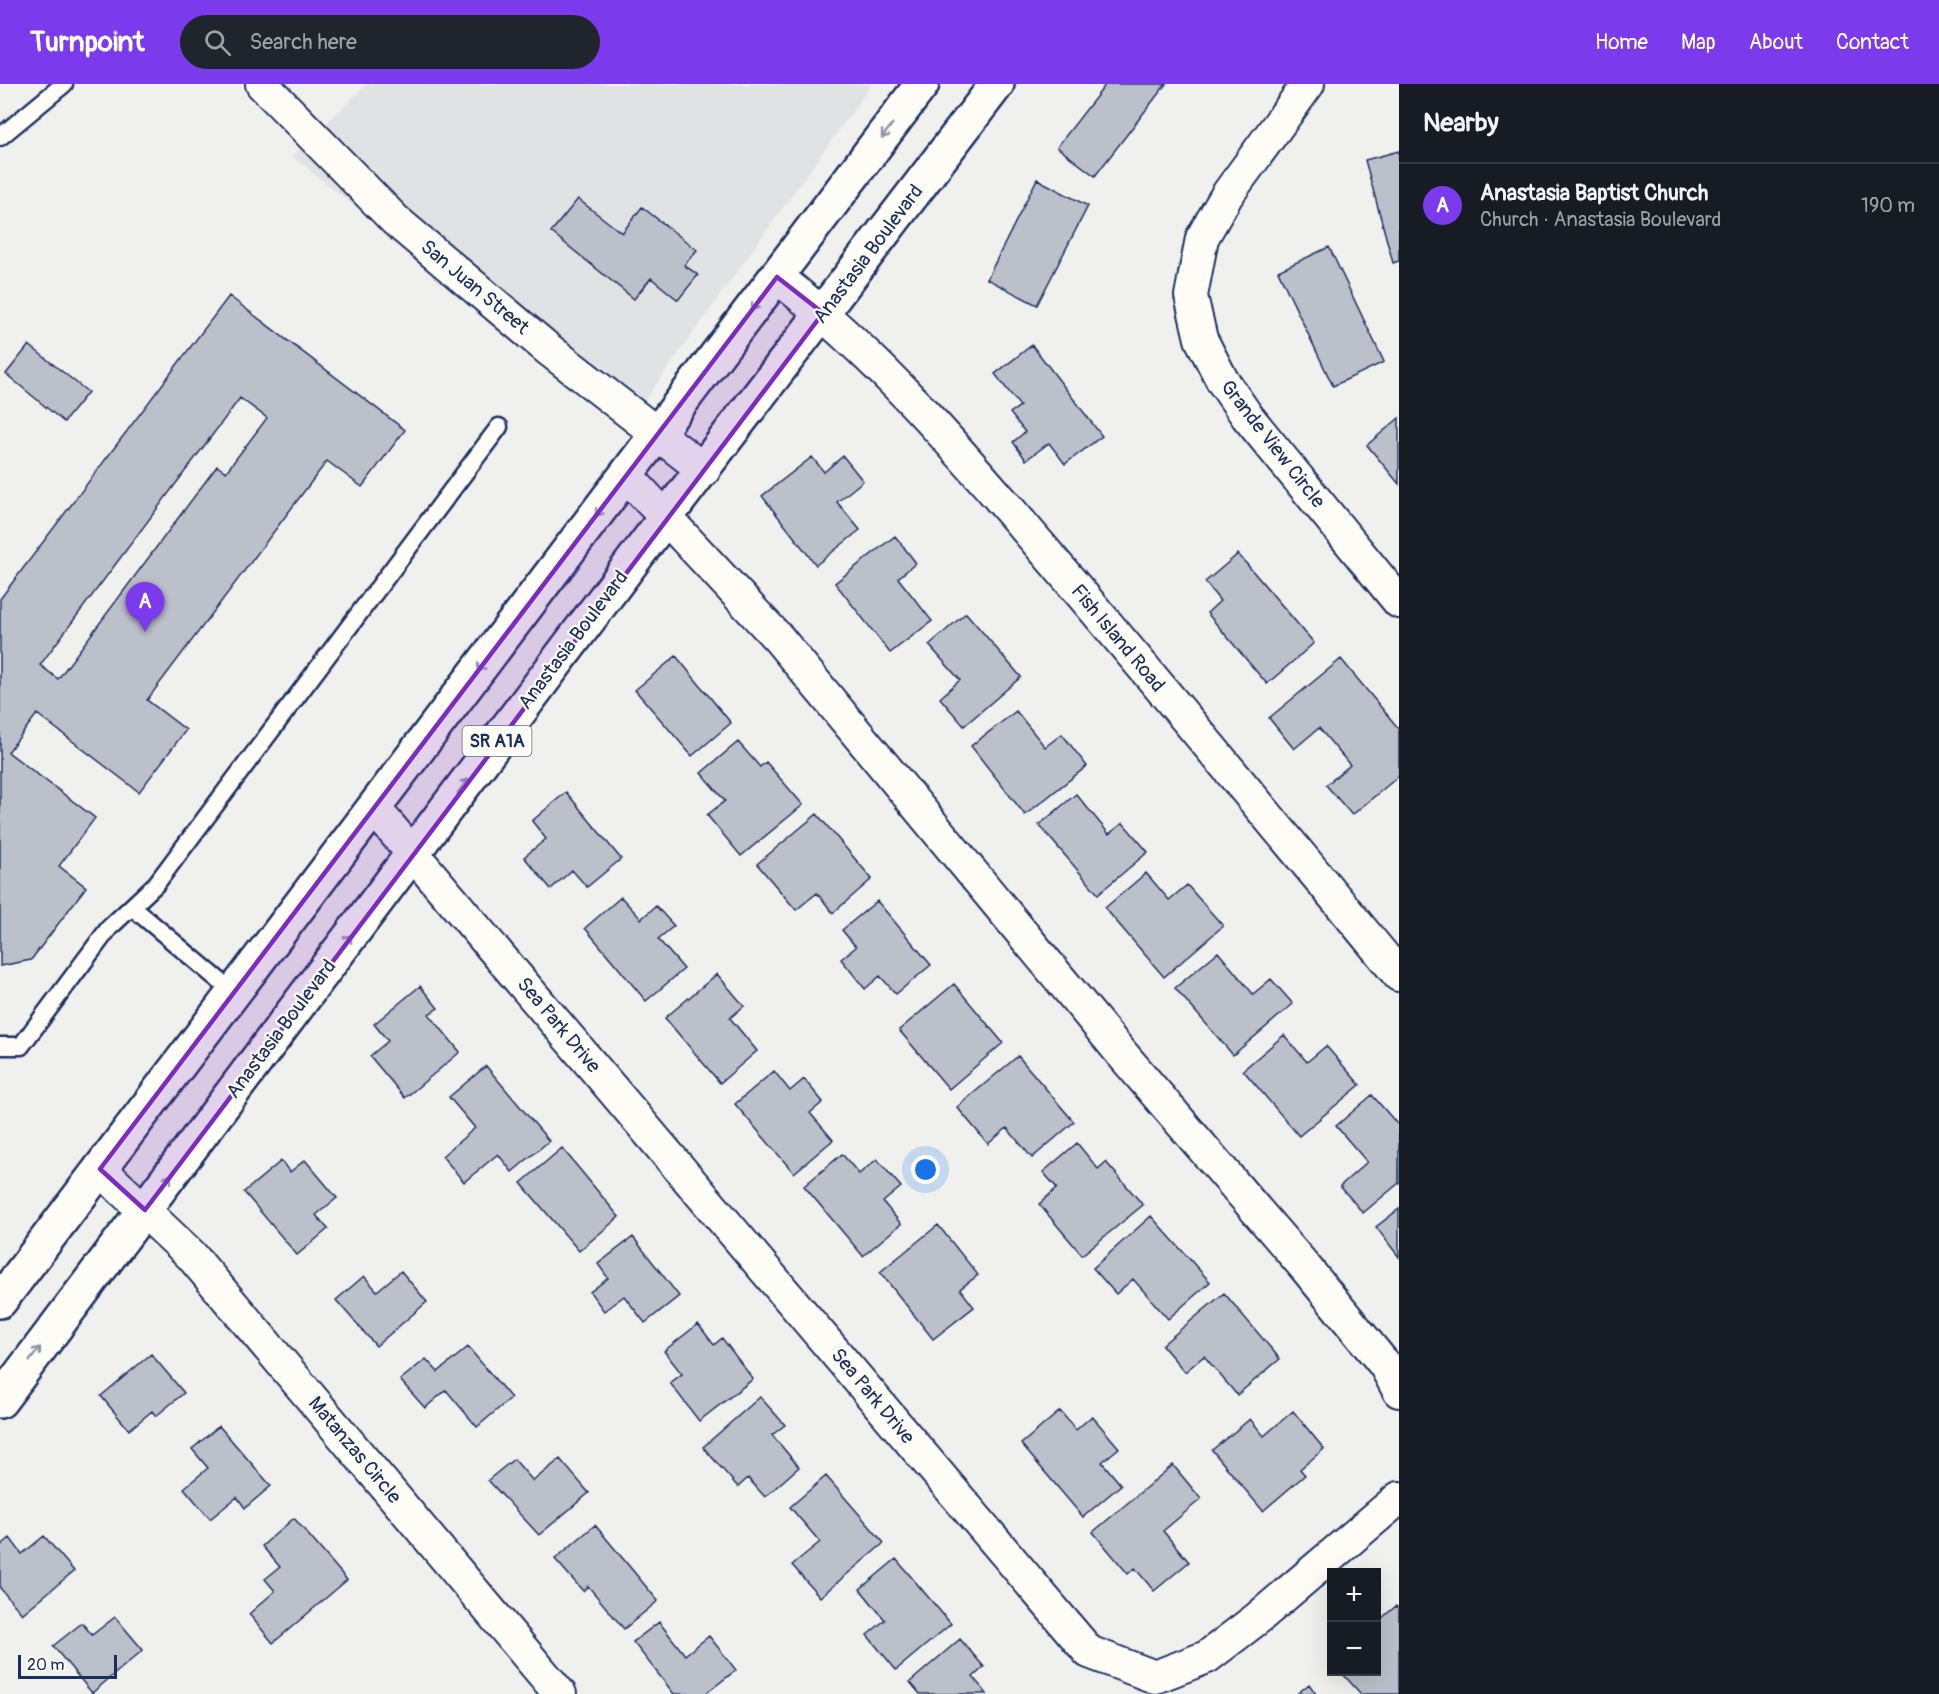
<!DOCTYPE html>
<meta charset="utf-8">
<style>
:root{--surface:#171b24;--page:#20242c;--text:#f1f3f6;--muted:#9ea1a6;--line:#363941;--accent:#7c3aed}
body{margin:0;font-family:Pangolin,sans-serif;background:var(--page);color:var(--text)}
.controls{position:absolute;right:18px;bottom:18px;display:grid;overflow:hidden;border-radius:0px;box-shadow:0 6px 24px #0002}
.controls button{width:54px;height:54px;display:grid;place-items:center;padding:0;border:0;border-bottom:2px solid var(--line);background:var(--surface);color:var(--text);font:30px sans-serif}
.scale{position:absolute;left:18px;bottom:15px;width:99px;box-sizing:border-box;padding-left:6px;border:3px solid #1b2f5e;border-top:0;font-size:16px;line-height:21px;white-space:nowrap;color:#1b2f5e;-webkit-text-stroke:4px #fdfcf7;paint-order:stroke}
.you{position:absolute;left:926px;top:1086px;width:21px;height:21px;margin:-15px;border:4px solid #fff;border-radius:50%;background:#1a73e8;box-shadow:0 0 0 9px #1a73e833}
.badge{display:grid;place-items:center;width:39px;height:39px;border-radius:50%;background:var(--accent);color:#fff;font-size:20px;font-weight:700}
.pin{position:absolute;translate:-50% -50px;filter:drop-shadow(0 2px 3px #0008)}
.pin::after{content:'';position:absolute;top:32px;width:21px;height:18px;background:inherit;clip-path:polygon(0 0,100% 0,50% 100%)}
.list{margin:0;padding:0;list-style:none}
h2{display:flex;justify-content:space-between;align-items:center;height:78px;margin:0;padding:0 24px;font-size:26px}
h2 small{font-size:20px;font-weight:400;color:var(--muted)}
.list li{display:grid;grid-template-columns:39px 1fr auto;gap:18px;align-items:center;box-sizing:border-box;height:84px;padding:0 24px;border-top:2px solid var(--line)}
.list b{display:block;font-size:22px;white-space:nowrap}
.list p{margin:0;font-size:20px;white-space:nowrap;color:var(--muted)}
.list em{font-size:20px;font-style:normal;color:var(--muted)}
.icon{flex:none;width:33px;height:33px;fill:none;stroke:currentColor;stroke-width:2;stroke-linecap:round;stroke-linejoin:round}
.map{position:relative;flex:none;width:1399px;height:1610px;overflow:hidden}
header{display:flex;align-items:center;gap:36px;box-sizing:border-box;height:84px;padding:0 30px;background:var(--accent);color:#fff}
header strong{font-size:28px}
nav{display:flex;gap:33px;margin-inline-start:auto;font-size:21px}
.search{width:420px;height:54px;background:var(--page);display:flex;align-items:center;gap:15px;box-sizing:border-box;padding:0 21px;border-radius:33px;color:var(--muted);font-size:22px}
main{display:flex}
aside{flex:1;background:var(--surface)}
.map>svg:first-child{display:block}
.built{fill:#e0e2e3}
.building{fill:#bbc0ca;stroke:#1b2f5e;stroke-width:1.5;fill-rule:evenodd}
.lines{fill:none;stroke-linecap:round;stroke-linejoin:round}
.service-casing{stroke:#1b2f5e;stroke-width:21}
.minor-casing{stroke:#1b2f5e;stroke-width:36}
.primary-casing{stroke:#1b2f5e;stroke-width:38}
.service{stroke:#fdfcf7;stroke-width:16}
.minor{stroke:#fdfcf7;stroke-width:32}
.primary{stroke:#fdfcf7;stroke-width:33}
.oneway{stroke:#8c96aa}
.marked{fill:#7b2cbf;fill-opacity:0.2;stroke:#7b2cbf;stroke-width:4.5;stroke-linejoin:round}
.labels{text-anchor:middle;dominant-baseline:central;stroke-width:4.5;stroke-linejoin:round;paint-order:stroke}
.shield{fill:#fdfcf7;stroke:#5f6c8c;stroke-width:1.5}
.shield-label{font-size:18px;font-weight:bold;fill:#1b2f5e}
.street-label{font-size:20px;fill:#1b2f5e;stroke:#fdfcf7}
</style>
<header>
<strong>Turnpoint</strong>
<div class="search"><svg class="icon" aria-label="search" viewBox="0 0 24 24"><circle cx="10" cy="10" r="6"/><path d="M15 15l6 6"/></svg>Search here</div>
<nav><a>Home</a><a>Map</a><a>About</a><a>Contact</a></nav>
</header>
<main>
<div class="map">
<svg width="1399" height="1610" viewBox="0 0 1399 1610">
<rect width="100%" height="100%" fill="#f0f0ee"/>
<filter id="ink" filterUnits="userSpaceOnUse"><feTurbulence type="fractalNoise" baseFrequency=".0167" numOctaves="2"/><feDisplacementMap in="SourceGraphic" scale="12" xChannelSelector="R" yChannelSelector="G"/><feConvolveMatrix kernelMatrix="1 2 1 2 8 2 1 2 1" color-interpolation-filters="sRGB"/></filter>
<g filter="url(#ink)">
<path class="built" d="M367,0H872L627,341L292,72Z"/>
<path class="building" d="M1106,0H1166L1095,92L1057,63Z
M1399,67V177L1393,179L1365,76Z
M1037,95L1088,122L1037,221L987,195Z
M578,115L622,149L642,123L697,166L684,181L698,191L678,216L651,194L634,215L551,148Z
M1329,163L1384,278L1333,302L1278,187Z
M229,212L405,346L362,403L327,377L147,616L186,646L139,708L37,630L8,668L95,734L59,782L86,803L31,876L0,882V515ZM240,314L267,334L226,388L217,382L58,595L40,581Z
M29,261L88,308L64,338L6,290Z
M1032,261L1102,352L1065,380L1049,359L1026,376L1013,358L1025,348L1010,329L1020,322L995,290Z
M1399,334V400L1367,361Z
M843,372L863,397L837,418L860,446L816,481L762,412L812,373L824,388Z
M895,452L916,479L898,494L932,537L890,569L835,499Z
M1238,470L1314,559L1267,600L1207,529L1220,517L1205,498Z
M966,529L1021,593L964,642L940,614L960,596L929,561Z
M676,572L731,639L692,672L635,606Z
M1341,575L1399,645V692L1352,731L1326,701L1350,681L1319,644L1294,665L1269,634Z
M1016,627L1045,663L1062,650L1087,682L1025,731L971,662Z
M738,658L760,683L766,678L803,721L741,772L707,731L725,717L701,689Z
M566,708L621,775L587,803L572,786L551,805L524,773L546,755L532,737Z
M1076,710L1109,750L1123,739L1148,768L1098,810L1039,741Z
M817,730L872,795L833,829L817,809L796,826L757,780Z
M1146,789L1169,816L1187,801L1223,842L1164,893L1105,824Z
M621,813L641,835L656,822L674,842L658,855L684,885L646,917L585,844Z
M877,817L931,881L896,910L880,892L865,905L841,875L856,863L842,846Z
M1218,868L1253,910L1271,895L1293,920L1233,971L1175,904Z
M717,890L744,922L730,934L757,967L720,999L665,934Z
M954,900L1003,959L949,1005L899,946Z
M420,902L438,924L429,930L460,968L405,1014L370,972L388,957L374,940Z
M1284,951L1307,978L1326,962L1360,1001L1299,1052L1243,986Z
M1018,972L1074,1038L1032,1074L1007,1044L988,1060L957,1023Z
M486,982L549,1057L512,1088L498,1070L464,1098L442,1072L475,1044L449,1013Z
M774,987L790,1007L804,995L823,1018L810,1029L833,1056L794,1089L735,1020Z
M1372,1011L1399,1042V1099L1363,1129L1340,1102L1367,1078L1336,1042Z
M1077,1059L1098,1085L1106,1078L1143,1121L1082,1171L1039,1120L1057,1104L1043,1088Z
M562,1064L619,1133L579,1167L521,1099Z
M842,1070L859,1090L877,1075L901,1103L883,1118L901,1140L863,1172L804,1102Z
M305,1076L337,1114L316,1131L328,1145L297,1171L244,1108L281,1077L290,1088Z
M1399,1125V1173L1376,1143Z
M1151,1132L1210,1198L1168,1235L1133,1195L1116,1210L1093,1184Z
M938,1141L978,1191L960,1205L974,1223L933,1255L880,1188Z
M633,1153L679,1212L645,1239L624,1212L604,1227L590,1208L608,1194L598,1180Z
M401,1187L427,1218L376,1262L336,1216L364,1192L377,1207Z
M1224,1209L1280,1275L1237,1311L1204,1272L1185,1288L1162,1261Z
M698,1240L714,1261L722,1254L753,1295L699,1337L670,1299L682,1290L664,1267Z
M468,1263L511,1314L477,1343L446,1306L425,1324L400,1296L426,1275L438,1288Z
M151,1270L184,1309L156,1332L152,1327L129,1346L101,1312Z
M760,1313L785,1341L772,1351L799,1383L765,1413L748,1394L738,1403L703,1363Z
M1060,1327L1076,1346L1092,1332L1119,1364L1102,1378L1121,1401L1083,1433L1021,1360Z
M1293,1327L1324,1365L1300,1385L1305,1391L1263,1427L1212,1366L1250,1335L1264,1352Z
M219,1342L271,1402L245,1424L237,1413L210,1435L184,1404L208,1384L192,1365Z
M514,1375L533,1397L560,1375L589,1409L539,1451L488,1396Z
M1173,1381L1201,1415L1163,1447L1189,1478L1154,1507L1135,1484L1128,1490L1093,1448Z
M826,1392L884,1459L820,1513L792,1481L820,1458L790,1423Z
M294,1434L347,1496L273,1559L249,1530L275,1507L265,1495L280,1483L262,1462Z
M595,1441L658,1517L624,1545L588,1502L583,1507L555,1475Z
M44,1452L74,1487L22,1530L0,1504V1462L10,1454L22,1470Z
M896,1475L951,1540L896,1586L867,1551L885,1536L860,1505Z
M1396,1522L1399,1526V1610H1361L1341,1588H1376V1539Z
M115,1533L143,1566L92,1609L53,1562L82,1539L92,1551Z
M659,1538L685,1571L709,1552L736,1586L705,1610H674L633,1558Z
M960,1555L984,1583L973,1593L987,1610H920L910,1598Z
M1309,1600L1316,1610H1297Z"/>
<g class="lines">
<defs>
<path id="service" d="M0,53L64,0
M132,823L234,909
M0,962H21L109,844L156,800L499,343"/>
<path id="minor" d="M262,0L395,136L548,265L704,386
M1308,0L1227,111L1202,154L1191,212L1201,255L1222,296L1247,332L1399,518
M777,193C886,277 972,382 1061,486C1175,620 1287,755 1399,891
M626,391L779,555L1122,970L1305,1183L1385,1281L1399,1307
M374,724L1089,1568L1155,1593L1207,1573L1258,1534L1399,1414
M100,1085L191,1171L560,1610"/>
<path id="primary" d="M0,1217L922,0
M0,1317L666,433L997,0"/>
</defs>
<use href="#service" class="service-casing"/>
<use href="#minor" class="minor-casing"/>
<use href="#primary" class="primary-casing"/>
<use href="#service" class="service"/>
<use href="#minor" class="minor"/>
<use href="#primary" class="primary"/>
</g>
<defs><path id="oneway-shaft" d="M-6 0H5M1.5-3L5.5 0L1.5 3" fill="none" stroke-width="1.6" stroke-linecap="round" stroke-linejoin="round" transform="scale(1.5)"/></defs>
<g class="oneway">
<use href="#oneway-shaft" transform="translate(887 47) rotate(127)"/>
<use href="#oneway-shaft" transform="translate(757 219) rotate(127)"/>
<use href="#oneway-shaft" transform="translate(601 425) rotate(127)"/>
<use href="#oneway-shaft" transform="translate(483 580) rotate(127)"/>
<use href="#oneway-shaft" transform="translate(463 702) rotate(-53)"/>
<use href="#oneway-shaft" transform="translate(346 858) rotate(-53)"/>
<use href="#oneway-shaft" transform="translate(166 1098) rotate(-53)"/>
<use href="#oneway-shaft" transform="translate(35 1270) rotate(-53)"/>
</g>
</g>
<path class="marked" d="M777,193L823,229L145,1126L100,1085Z"/>
<g class="labels">
<rect class="shield" x="462.5" y="642" width="69" height="30" rx="4.5"/>
<g class="shield-label">
<text x="497" y="657">SR A1A</text>
</g>
<g class="street-label">
<text transform="translate(868 170) rotate(-53)">Anastasia Boulevard</text>
<text transform="translate(475 203) rotate(40)">San Juan Street</text>
<text transform="translate(1273 360) rotate(52)">Grande View Circle</text>
<text transform="translate(1118 554) rotate(50)">Fish Island Road</text>
<text transform="translate(573 556) rotate(-53)">Anastasia Boulevard</text>
<text transform="translate(559 941) rotate(50)">Sea Park Drive</text>
<text transform="translate(281 945) rotate(-53)">Anastasia Boulevard</text>
<text transform="translate(873 1312) rotate(50)">Sea Park Drive</text>
<text transform="translate(355 1366) rotate(50)">Matanzas Circle</text>
</g>
</g>
</svg>
<div class="controls">
<button>+</button>
<button>−</button>
</div>
<div class="scale">20 m</div>
<div class="you"></div>
<div class="pin badge" style="left:145px;top:548px">A</div>
</div>
<aside>
<h2>Nearby<small></small></h2>
<ul class="list">
<li><span class="badge">A</span><div><b>Anastasia Baptist Church</b><p>Church · Anastasia Boulevard</p></div><em>190 m</em></li>
</ul>
</aside>
</main>
